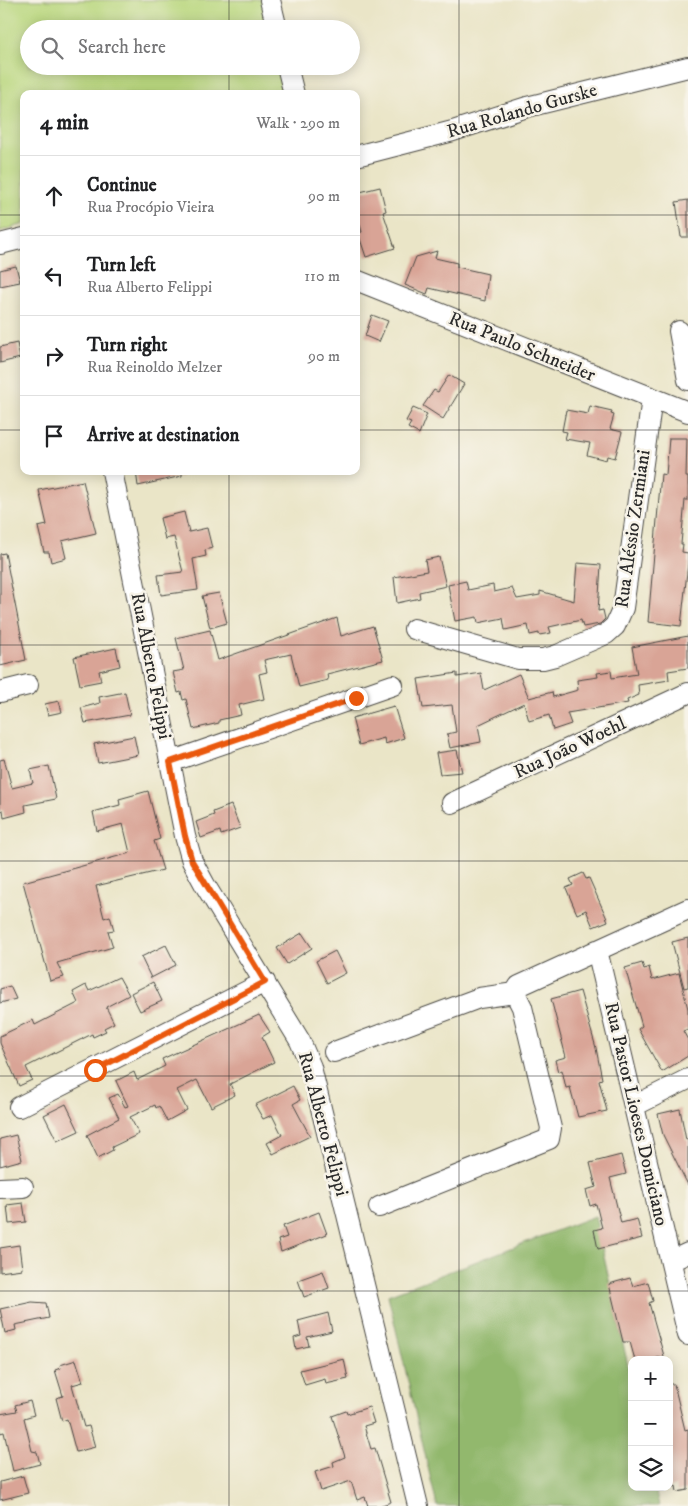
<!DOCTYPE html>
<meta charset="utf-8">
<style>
:root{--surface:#fff;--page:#f2f2f2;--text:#202124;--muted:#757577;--line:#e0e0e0}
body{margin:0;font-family:"IM FELL DW Pica",serif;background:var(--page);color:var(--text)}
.controls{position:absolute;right:15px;bottom:15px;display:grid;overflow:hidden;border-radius:10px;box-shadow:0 2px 12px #0003}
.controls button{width:45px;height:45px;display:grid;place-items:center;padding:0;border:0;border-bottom:1px solid var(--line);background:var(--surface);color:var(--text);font:25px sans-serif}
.stop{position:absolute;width:15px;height:15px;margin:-11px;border:4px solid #ea580c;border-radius:50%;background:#fff}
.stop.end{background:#ea580c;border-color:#fff;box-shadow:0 1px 5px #0008}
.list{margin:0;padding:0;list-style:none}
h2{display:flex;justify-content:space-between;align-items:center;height:65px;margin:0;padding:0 20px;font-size:21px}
h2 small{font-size:16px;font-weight:400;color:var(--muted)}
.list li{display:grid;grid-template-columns:32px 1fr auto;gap:15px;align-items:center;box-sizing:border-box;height:80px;padding:0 20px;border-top:1px solid var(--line)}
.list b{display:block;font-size:19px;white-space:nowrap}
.list p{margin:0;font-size:16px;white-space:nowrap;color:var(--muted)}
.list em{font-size:16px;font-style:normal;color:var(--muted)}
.icon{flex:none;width:28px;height:28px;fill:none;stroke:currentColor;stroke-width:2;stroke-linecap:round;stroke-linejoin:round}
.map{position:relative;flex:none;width:688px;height:1506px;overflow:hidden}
.search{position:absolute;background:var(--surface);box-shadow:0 2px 12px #0003;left:20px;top:20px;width:340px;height:55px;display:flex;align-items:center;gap:12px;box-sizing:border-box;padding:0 18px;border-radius:28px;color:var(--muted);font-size:19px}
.panel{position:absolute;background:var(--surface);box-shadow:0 2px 12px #0003;left:20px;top:90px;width:340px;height:385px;border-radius:10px}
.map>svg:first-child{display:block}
.green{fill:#b9d77e;stroke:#728154}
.forest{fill:#92b86d;stroke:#5e724c}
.building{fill:#d9a496}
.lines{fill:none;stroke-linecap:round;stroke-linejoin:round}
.minor-casing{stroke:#484742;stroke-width:22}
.minor{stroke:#fff;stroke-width:20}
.route{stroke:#ea580c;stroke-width:6}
.grid{fill:none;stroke:#2b2b2b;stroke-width:1;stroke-opacity:0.55}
.labels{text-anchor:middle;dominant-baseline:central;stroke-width:5;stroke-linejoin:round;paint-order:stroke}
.street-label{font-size:19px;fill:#2b2b2b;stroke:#f7f3e8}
</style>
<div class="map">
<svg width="688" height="1506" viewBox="0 0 688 1506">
<rect width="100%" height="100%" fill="#f7f3e8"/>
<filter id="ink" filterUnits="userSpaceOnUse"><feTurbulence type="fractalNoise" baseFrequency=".02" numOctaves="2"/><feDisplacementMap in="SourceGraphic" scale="10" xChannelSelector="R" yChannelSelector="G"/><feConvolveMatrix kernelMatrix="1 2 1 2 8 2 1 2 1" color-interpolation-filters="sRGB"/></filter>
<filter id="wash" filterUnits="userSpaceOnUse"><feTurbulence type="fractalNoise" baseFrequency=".0096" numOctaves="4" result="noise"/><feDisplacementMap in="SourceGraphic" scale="20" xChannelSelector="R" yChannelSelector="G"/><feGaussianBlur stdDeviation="1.12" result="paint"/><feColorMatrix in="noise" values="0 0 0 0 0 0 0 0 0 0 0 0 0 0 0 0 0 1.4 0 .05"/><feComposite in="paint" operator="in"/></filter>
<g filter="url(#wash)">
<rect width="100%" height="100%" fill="#eae5c7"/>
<path class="green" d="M0,0H264L272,29H29V66H281L289,94H24V224L0,231Z"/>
<path class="forest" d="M595,1216L632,1384V1487H655L659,1506H437L388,1295Z"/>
<g id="blocks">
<path class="building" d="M380,187L386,211L383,212L395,248L366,257L358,233L362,232L356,211V193Z
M688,200V237H681L676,202Z
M437,251L435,258L457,263V267L488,274L485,301L429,288L427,294L405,285L416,257Z
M16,266L20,282L0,286V270Z
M372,315L388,321L379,342L365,336Z
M17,343L20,358L0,363V347Z
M449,375L464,384L443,419L423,406L434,390L438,392Z
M590,406L612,411L611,414L614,415L610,429L622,432L615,458L607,456L606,460L587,455L590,443L565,439L567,432L562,431L566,410L588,414Z
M413,408L427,414L419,434L408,428L411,423L406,421Z
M669,438H687L686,477H688V500H685L681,544H683L682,552L688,553V563L681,626L648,622L661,474L666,475Z
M136,471H182V476L138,486Z
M83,481L96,533L62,541L66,558L51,562L49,552H44L38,527L47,525L39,490Z
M184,512L189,532L207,528L212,548L205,550L206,556L193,559L198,590L161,595L158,575L183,572L174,537L165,539L160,518Z
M5,553L26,660L0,666V554Z
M439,557L446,586L419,592L420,598L397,603L394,577L427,571L425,560Z
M577,563L601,565L598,611L603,610L605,619L600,624L583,627L581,620L549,627L551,633L539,635V633L530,635L528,625L505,630L503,618L478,623L477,617L455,621L448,585L466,581L468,590L493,585L494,592L512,588L517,599L540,595V591L574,601Z
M219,593L227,623L210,628L202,596Z
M337,618L341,636L373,626L383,660L327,674L328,680L299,687L291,654L264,660L267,672L259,674L264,699L239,705L241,715L219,720V723L193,729L186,699L183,700L181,692L178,693L173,672L184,670L176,638L210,630L218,660Z
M688,636V668L668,671L669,680L638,685L639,695L627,700L628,703L567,713L571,724L553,730L549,715L529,721L524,703L478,725L481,742L450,748L447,734L456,732L452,705L423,708L418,679L457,673V677L481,673L484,690L519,674L529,698L552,692L553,697L578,690L577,680L598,677L597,673L611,671L612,678L637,674L632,647Z
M116,648L120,666L99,671L101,681L80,685L74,657Z
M125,692L130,715L85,723L81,708L100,703L99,697Z
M59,701L62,712L48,715L45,704Z
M394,706L404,738L385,744L384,738L359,745L352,718Z
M134,736L138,755L98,763L94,744Z
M457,750L462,772L440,774L436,753Z
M4,759L12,788L33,783L30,770L49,766L56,799L25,805L26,812L4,818L3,810L0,811V760Z
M148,791L160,839L154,841L163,870L96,886L104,918L110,916L114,930L108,931L113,947L57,963L64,977L50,981L23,882L130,853L123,824L97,831L93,812L120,805L119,799Z
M231,805L240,828L221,835L220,831L201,838L196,822L214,815L213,812Z
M583,873L586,879L589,878L608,921L593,927L586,910L577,914L566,888L573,885L570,879Z
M302,933L312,948L287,964L277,948Z
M688,938V987L684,988L672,942Z
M166,945L176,965L151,978L141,957Z
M335,951L346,973L327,983L316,961Z
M642,963L644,969L649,967L652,980L679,973L688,1009V1029L683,1031L688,1040V1056L662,1072L638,1029L642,1026L625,968Z
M119,977L129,995L106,1007L114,1023L104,1028L106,1031L93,1037L92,1034L26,1067L32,1080L19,1086L0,1043V1036L33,1020L35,1025L78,1003L73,992L86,985L89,991Z
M153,982L162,1001L140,1011L131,993Z
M10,986L16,999L0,1003V989Z
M580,991L596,1048L602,1079L599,1080L607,1111L578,1117L570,1087L566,1088L562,1070L558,1072L555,1060L566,1057L551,999Z
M259,1015L270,1032L262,1037L274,1062L230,1084L235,1095L211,1107L197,1080L177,1090L187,1110L167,1121L159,1106L156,1108L155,1105L130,1117L139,1134L112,1147L113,1150L98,1158L87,1135L119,1118L109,1098L118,1094L125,1107L128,1106L116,1081L134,1072L137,1080L165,1066L162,1059Z
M293,1086L300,1100L293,1104L310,1136L273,1154L267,1143L282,1135L272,1115L263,1119L255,1105Z
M66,1104L79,1131L57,1141L44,1115Z
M680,1109L686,1140L688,1139V1185L663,1135L658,1114Z
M16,1135L22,1160L0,1166V1139Z
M621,1155L626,1174L610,1178L621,1223L637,1219L642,1238L598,1249L594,1230L602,1228L596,1204L590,1206L586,1190L596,1187L590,1163Z
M23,1203L26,1222L9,1224L7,1205Z
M319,1212L327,1234L281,1252L278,1240L287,1237L283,1226Z
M19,1245L22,1269L0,1272V1248Z
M323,1271L329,1288L304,1297L298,1280Z
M630,1278L633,1286L648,1282L653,1301L649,1303L664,1356L650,1360H635L630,1342H623L609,1284Z
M32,1302L46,1303L49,1318L15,1325L16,1330L5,1333L0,1309Z
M328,1313L332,1331L307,1337L309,1346L296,1349L294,1338L301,1336L298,1321Z
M344,1359L348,1379L326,1384L325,1379L305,1385L300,1370Z
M76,1360L83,1382L72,1385L84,1427L89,1426L95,1447L76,1452L67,1419L62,1421L56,1398L63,1396L55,1370L61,1368L60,1365Z
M669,1384H674L685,1430L688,1429V1490L677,1492L676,1486L669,1488Z
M30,1401L34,1415L24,1418L32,1451L37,1452L40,1464L13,1471L4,1432L0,1433V1414L17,1411L15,1405Z
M369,1407L374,1423L364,1426L371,1449L375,1448L391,1502L379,1506H368L365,1497L357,1500L351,1481L321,1491L315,1472L334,1466L333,1462L345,1457L332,1416L346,1411L347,1414Z
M23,1476L28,1493L0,1500V1482Z"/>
</g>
</g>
<g filter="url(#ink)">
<use href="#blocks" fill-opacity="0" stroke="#484742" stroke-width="1"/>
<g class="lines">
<defs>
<path id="minor" d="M270,0L277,29
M287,66L294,94
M356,156L453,131L527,107L688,67
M0,244L24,238
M356,280L688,412
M679,331L688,380
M112,471L185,836L192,861L205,885L300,1041L311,1067L418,1506
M414,629L518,659H543L555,656L606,634L615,626L623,608L652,398
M0,692L28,685
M170,762L393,685
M452,803L688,693
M597,950L688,1335
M334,1052L479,998L515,993L519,986L688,909
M634,1106L688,1079
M19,1107L265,982
M0,1188L23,1187
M379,1207L549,1139L551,1128L522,1007L515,993
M671,1261L688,1253"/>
</defs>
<use href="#minor" class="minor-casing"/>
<use href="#minor" class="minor"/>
</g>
</g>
<g class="lines" filter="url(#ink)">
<path class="route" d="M95,1070L265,982L192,861L185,836L170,762L356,698"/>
</g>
<path class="grid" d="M229,0V29M459,0V1506M229,66V94M0,215H24M356,215H688M0,430H24M356,430H688M229,471V1506M0,645H688M0,861H688M0,1076H688M0,1291H688"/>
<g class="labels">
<g class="street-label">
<text transform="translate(522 111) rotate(-16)">Rua Rolando Gurske</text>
<text transform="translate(522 347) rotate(22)">Rua Paulo Schneider</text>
<text transform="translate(633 529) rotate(-82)">Rua Aléssio Zermiani</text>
<text transform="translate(151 666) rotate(79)">Rua Alberto Felippi</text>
<text transform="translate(570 748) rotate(-25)">Rua João Woehl</text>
<text transform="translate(636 1114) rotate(77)">Rua Pastor Lioeses Domiciano</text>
<text transform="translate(323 1124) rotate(75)">Rua Alberto Felippi</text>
</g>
</g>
</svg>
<div class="controls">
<button>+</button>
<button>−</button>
<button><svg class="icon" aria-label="layers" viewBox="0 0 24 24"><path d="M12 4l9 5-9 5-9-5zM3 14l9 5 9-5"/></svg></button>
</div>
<div class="stop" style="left:95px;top:1070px"></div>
<div class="stop end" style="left:356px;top:698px"></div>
<div class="search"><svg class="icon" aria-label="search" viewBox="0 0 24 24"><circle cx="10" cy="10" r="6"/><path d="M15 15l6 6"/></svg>Search here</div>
<section class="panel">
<h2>4 min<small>Walk · 290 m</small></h2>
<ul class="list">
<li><svg class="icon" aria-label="ahead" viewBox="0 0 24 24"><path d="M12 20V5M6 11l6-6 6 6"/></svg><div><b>Continue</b><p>Rua Procópio Vieira</p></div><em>90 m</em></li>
<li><svg class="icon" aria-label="left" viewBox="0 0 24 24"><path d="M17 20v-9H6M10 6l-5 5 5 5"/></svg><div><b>Turn left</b><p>Rua Alberto Felippi</p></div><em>110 m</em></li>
<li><svg class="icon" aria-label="right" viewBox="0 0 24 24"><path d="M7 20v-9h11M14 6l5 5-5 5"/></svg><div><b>Turn right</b><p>Rua Reinoldo Melzer</p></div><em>90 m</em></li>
<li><svg class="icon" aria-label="arrive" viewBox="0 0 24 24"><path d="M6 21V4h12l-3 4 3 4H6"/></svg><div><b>Arrive at destination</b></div></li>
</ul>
</section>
</div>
